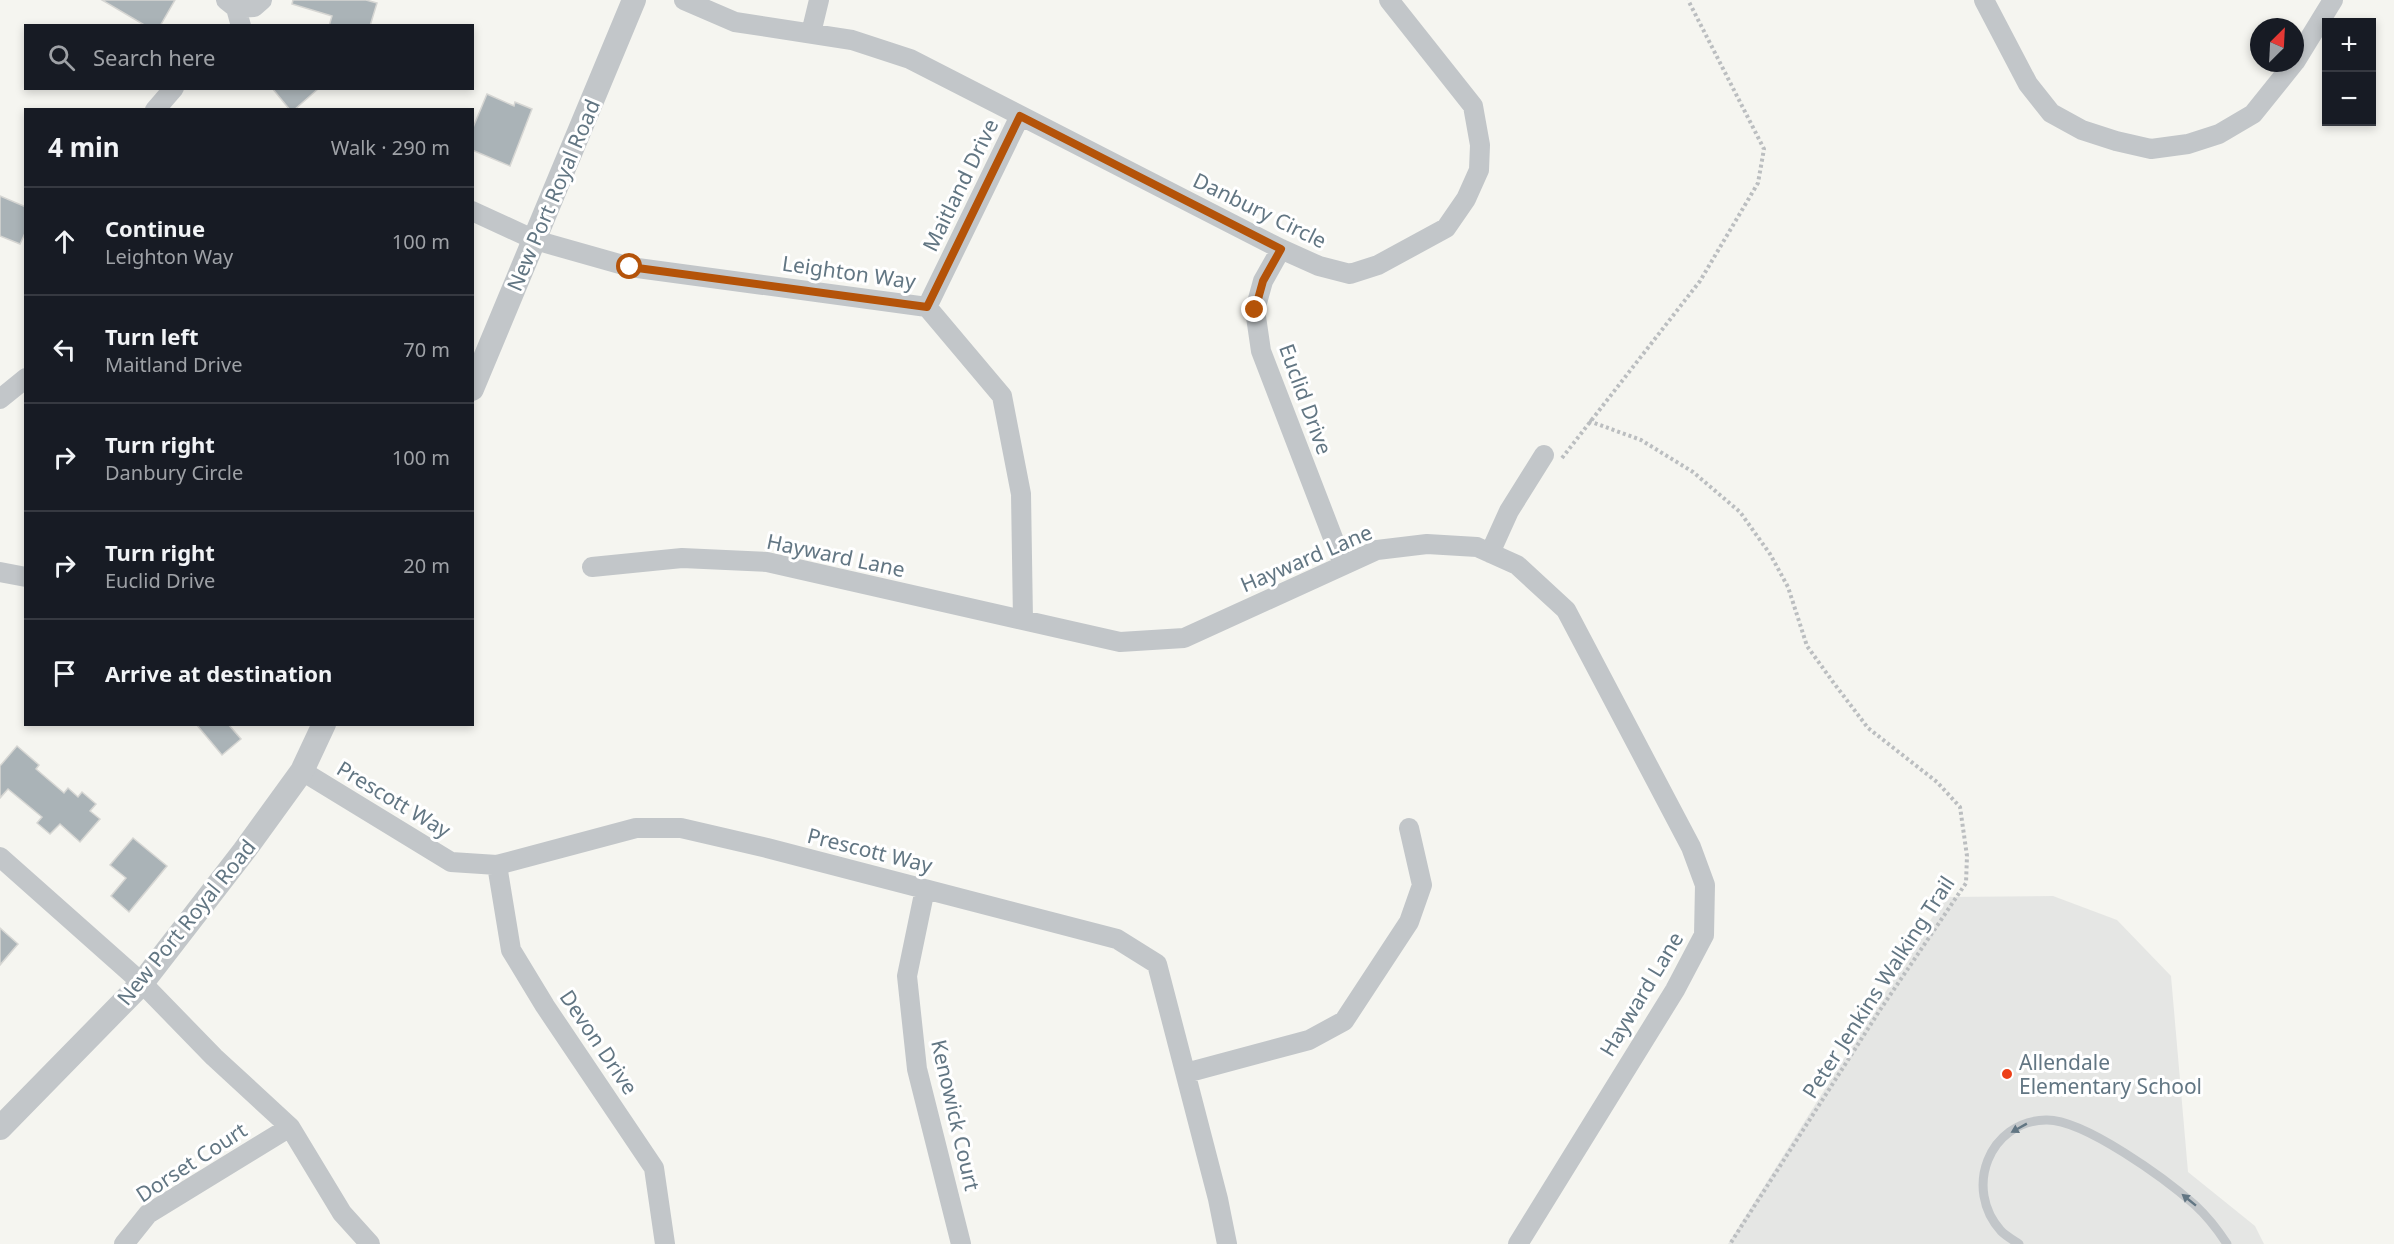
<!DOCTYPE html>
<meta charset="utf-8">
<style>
:root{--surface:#171b24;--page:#20242c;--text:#f1f3f6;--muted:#9ea1a6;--line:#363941}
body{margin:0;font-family:"Noto Sans",sans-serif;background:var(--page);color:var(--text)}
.controls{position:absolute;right:18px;top:18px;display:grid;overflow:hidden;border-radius:0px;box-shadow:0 3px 9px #0003}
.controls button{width:54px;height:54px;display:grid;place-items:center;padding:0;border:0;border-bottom:2px solid var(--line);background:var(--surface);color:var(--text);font:30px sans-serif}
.compass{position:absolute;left:2250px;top:18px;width:54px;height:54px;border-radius:50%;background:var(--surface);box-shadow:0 3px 9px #0003;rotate:24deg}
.stop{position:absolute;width:18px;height:18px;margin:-14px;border:4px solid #b45309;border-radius:50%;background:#fff}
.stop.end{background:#b45309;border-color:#fff;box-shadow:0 2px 6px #0008}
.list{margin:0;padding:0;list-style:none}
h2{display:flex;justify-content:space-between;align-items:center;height:78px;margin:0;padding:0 24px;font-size:26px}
h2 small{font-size:20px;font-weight:400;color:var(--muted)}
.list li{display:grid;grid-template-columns:39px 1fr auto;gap:18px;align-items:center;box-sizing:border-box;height:108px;padding:0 24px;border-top:2px solid var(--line)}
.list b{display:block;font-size:22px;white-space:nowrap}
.list p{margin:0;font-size:20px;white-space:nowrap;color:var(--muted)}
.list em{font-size:20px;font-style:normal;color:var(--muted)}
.icon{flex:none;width:33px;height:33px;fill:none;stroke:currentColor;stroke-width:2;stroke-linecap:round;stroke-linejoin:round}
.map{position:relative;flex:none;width:2394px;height:1244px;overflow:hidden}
.search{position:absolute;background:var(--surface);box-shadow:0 3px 9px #0003;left:24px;top:24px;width:450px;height:66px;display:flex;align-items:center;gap:15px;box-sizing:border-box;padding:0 21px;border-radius:0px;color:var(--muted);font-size:22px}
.panel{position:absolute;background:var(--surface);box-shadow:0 3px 9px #0003;left:24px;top:108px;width:450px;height:618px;border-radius:0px}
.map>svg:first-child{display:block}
.built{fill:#e5e6e4}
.building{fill:#aab3b7;stroke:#d6d6d3;stroke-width:1.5}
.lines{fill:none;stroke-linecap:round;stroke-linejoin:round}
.path{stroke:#bbbec0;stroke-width:4;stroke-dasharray:3 3;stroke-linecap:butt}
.service{stroke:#c2c6c9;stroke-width:9}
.minor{stroke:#c2c6c9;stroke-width:20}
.tertiary{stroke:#c2c6c9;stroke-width:24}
.oneway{fill:#627683}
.route{stroke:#b45309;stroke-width:8}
.poi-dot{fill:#ed4018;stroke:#fff;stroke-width:2}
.labels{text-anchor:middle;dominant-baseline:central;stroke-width:6;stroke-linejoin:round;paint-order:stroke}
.street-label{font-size:21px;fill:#627683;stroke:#fff}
.poi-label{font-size:21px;fill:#627683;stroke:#fff;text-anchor:start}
</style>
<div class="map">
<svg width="2394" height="1244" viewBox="0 0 2394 1244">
<rect width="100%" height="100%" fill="#f5f5f0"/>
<path class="built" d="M2053,896L2117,920L2171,976L2188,1172L2255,1226L2264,1244H1728L1945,897Z"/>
<path class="building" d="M102,0H175L160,26H146Z
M293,0H366L377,3L370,26H329L332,16L292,4Z
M272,88H319L294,110H290Z
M487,94L514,106L515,102L532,109L510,166L472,150V130Z
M0,196L26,207V231L20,244L0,236Z
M196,724H228L241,739L222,755Z
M17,746L39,765L36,769L64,793L68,788L78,797L82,792L96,804L90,811L100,819L80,842L60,824L50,834L37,823L42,817L8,789L0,798V766Z
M133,838L167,866L129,912L111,896L126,878L110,865Z
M0,928L18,944L0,965Z"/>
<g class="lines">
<path class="path" d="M1589,421L1641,440L1693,472L1740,512L1770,554L1788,587L1807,646L1833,682L1868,728L1937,782L1960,807L1967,856L1966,883L1880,1010L1730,1244
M1562,458L1700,281L1758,183L1764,149L1688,0"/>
<path class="service" d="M2019,1244C2013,1240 2006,1236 2001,1231C1963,1189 1989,1121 2046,1120C2084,1119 2167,1180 2195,1205C2208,1217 2218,1230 2227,1244"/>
<path class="minor" d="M226,0L236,8L241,26
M684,0L735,22L852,40L910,59L1281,249L1319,266L1350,274L1378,265L1446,228L1466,199L1479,170L1480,145L1473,106L1389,0
M1984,0L2028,84L2051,113L2082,130L2116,141L2151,149L2188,144L2219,134L2253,114L2294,63
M236,8L254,7L262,0
M811,33L819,0
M2295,62L2333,0
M155,110L174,88
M472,211L535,240L630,267L927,307L1002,396L1021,494L1023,620
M1281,249L1263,281L1255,310L1261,351L1343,564
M927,307L1020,116
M0,399L26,378
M1490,553L1509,511L1544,455
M592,567L682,558L767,562L1120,642L1184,638L1377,550L1427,544L1477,547L1517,565L1566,610L1691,847L1705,885L1704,935L1675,990L1518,1244
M0,572L26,577
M302,771L451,862L497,865L636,828H681L767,848L1117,939L1157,964L1218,1199L1227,1244
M0,857L142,983L214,1057L290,1127L342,1213L370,1244
M497,865L511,950L545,1006L654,1168L665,1244
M925,889L907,976L917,1069L961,1244
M1186,1073L1309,1040L1344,1021L1409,922L1422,885L1409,828
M124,1244L148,1214L290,1127"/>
<path class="tertiary" d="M472,389L634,0
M0,1128L142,983L244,851L302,771L324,724"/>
</g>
<defs><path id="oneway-solid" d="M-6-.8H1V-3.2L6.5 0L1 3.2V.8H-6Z" transform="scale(1.5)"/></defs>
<g class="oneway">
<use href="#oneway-solid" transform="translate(2019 1128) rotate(151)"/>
<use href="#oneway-solid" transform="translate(2189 1200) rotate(-141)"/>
</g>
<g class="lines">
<path class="route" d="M630,267L927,307L1020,116L1281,249L1263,281L1255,310"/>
</g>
<circle class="poi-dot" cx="2007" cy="1074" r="6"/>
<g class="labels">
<g class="street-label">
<text transform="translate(960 185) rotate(-64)">Maitland Drive</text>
<text transform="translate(553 195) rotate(-67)">New Port Royal Road</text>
<text transform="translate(1260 210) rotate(26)">Danbury Circle</text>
<text transform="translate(849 272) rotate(8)">Leighton Way</text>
<text transform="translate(1306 399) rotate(70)">Euclid Drive</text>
<text transform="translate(836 555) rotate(12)">Hayward Lane</text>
<text transform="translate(1306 558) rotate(-23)">Hayward Lane</text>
<text transform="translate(394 799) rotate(31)">Prescott Way</text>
<text transform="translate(870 850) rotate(14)">Prescott Way</text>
<text transform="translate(186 922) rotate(-51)">New Port Royal Road</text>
<text transform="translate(1878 987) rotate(-57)">Peter Jenkins Walking Trail</text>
<text transform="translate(1641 994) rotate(-59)">Hayward Lane</text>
<text transform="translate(599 1042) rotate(56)">Devon Drive</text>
<text transform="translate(956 1115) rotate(77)">Kenowick Court</text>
<text transform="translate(191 1162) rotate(-33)">Dorset Court</text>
</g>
<g class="poi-label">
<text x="2019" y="1062">Allendale<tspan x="2019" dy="24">Elementary School</tspan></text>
</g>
</g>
</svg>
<div class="controls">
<button>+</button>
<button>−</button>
</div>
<svg class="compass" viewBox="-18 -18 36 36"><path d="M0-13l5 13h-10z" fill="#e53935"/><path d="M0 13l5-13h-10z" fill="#9ea1a6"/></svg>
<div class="stop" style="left:630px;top:267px"></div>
<div class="stop end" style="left:1255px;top:310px"></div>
<div class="search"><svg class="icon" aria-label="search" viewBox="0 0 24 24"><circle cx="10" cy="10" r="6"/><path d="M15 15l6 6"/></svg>Search here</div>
<section class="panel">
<h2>4 min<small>Walk · 290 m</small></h2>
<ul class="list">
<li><svg class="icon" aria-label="ahead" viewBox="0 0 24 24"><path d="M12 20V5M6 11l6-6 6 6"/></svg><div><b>Continue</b><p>Leighton Way</p></div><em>100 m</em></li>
<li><svg class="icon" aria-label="left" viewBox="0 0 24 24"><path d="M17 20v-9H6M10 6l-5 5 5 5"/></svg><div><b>Turn left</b><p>Maitland Drive</p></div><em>70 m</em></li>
<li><svg class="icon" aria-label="right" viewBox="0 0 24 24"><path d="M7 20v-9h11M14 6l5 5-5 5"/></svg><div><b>Turn right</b><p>Danbury Circle</p></div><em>100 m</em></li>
<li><svg class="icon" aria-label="right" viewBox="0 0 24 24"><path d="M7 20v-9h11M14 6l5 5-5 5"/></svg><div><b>Turn right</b><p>Euclid Drive</p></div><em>20 m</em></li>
<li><svg class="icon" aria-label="arrive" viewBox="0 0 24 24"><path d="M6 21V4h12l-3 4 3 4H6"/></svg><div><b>Arrive at destination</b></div></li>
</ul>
</section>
</div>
